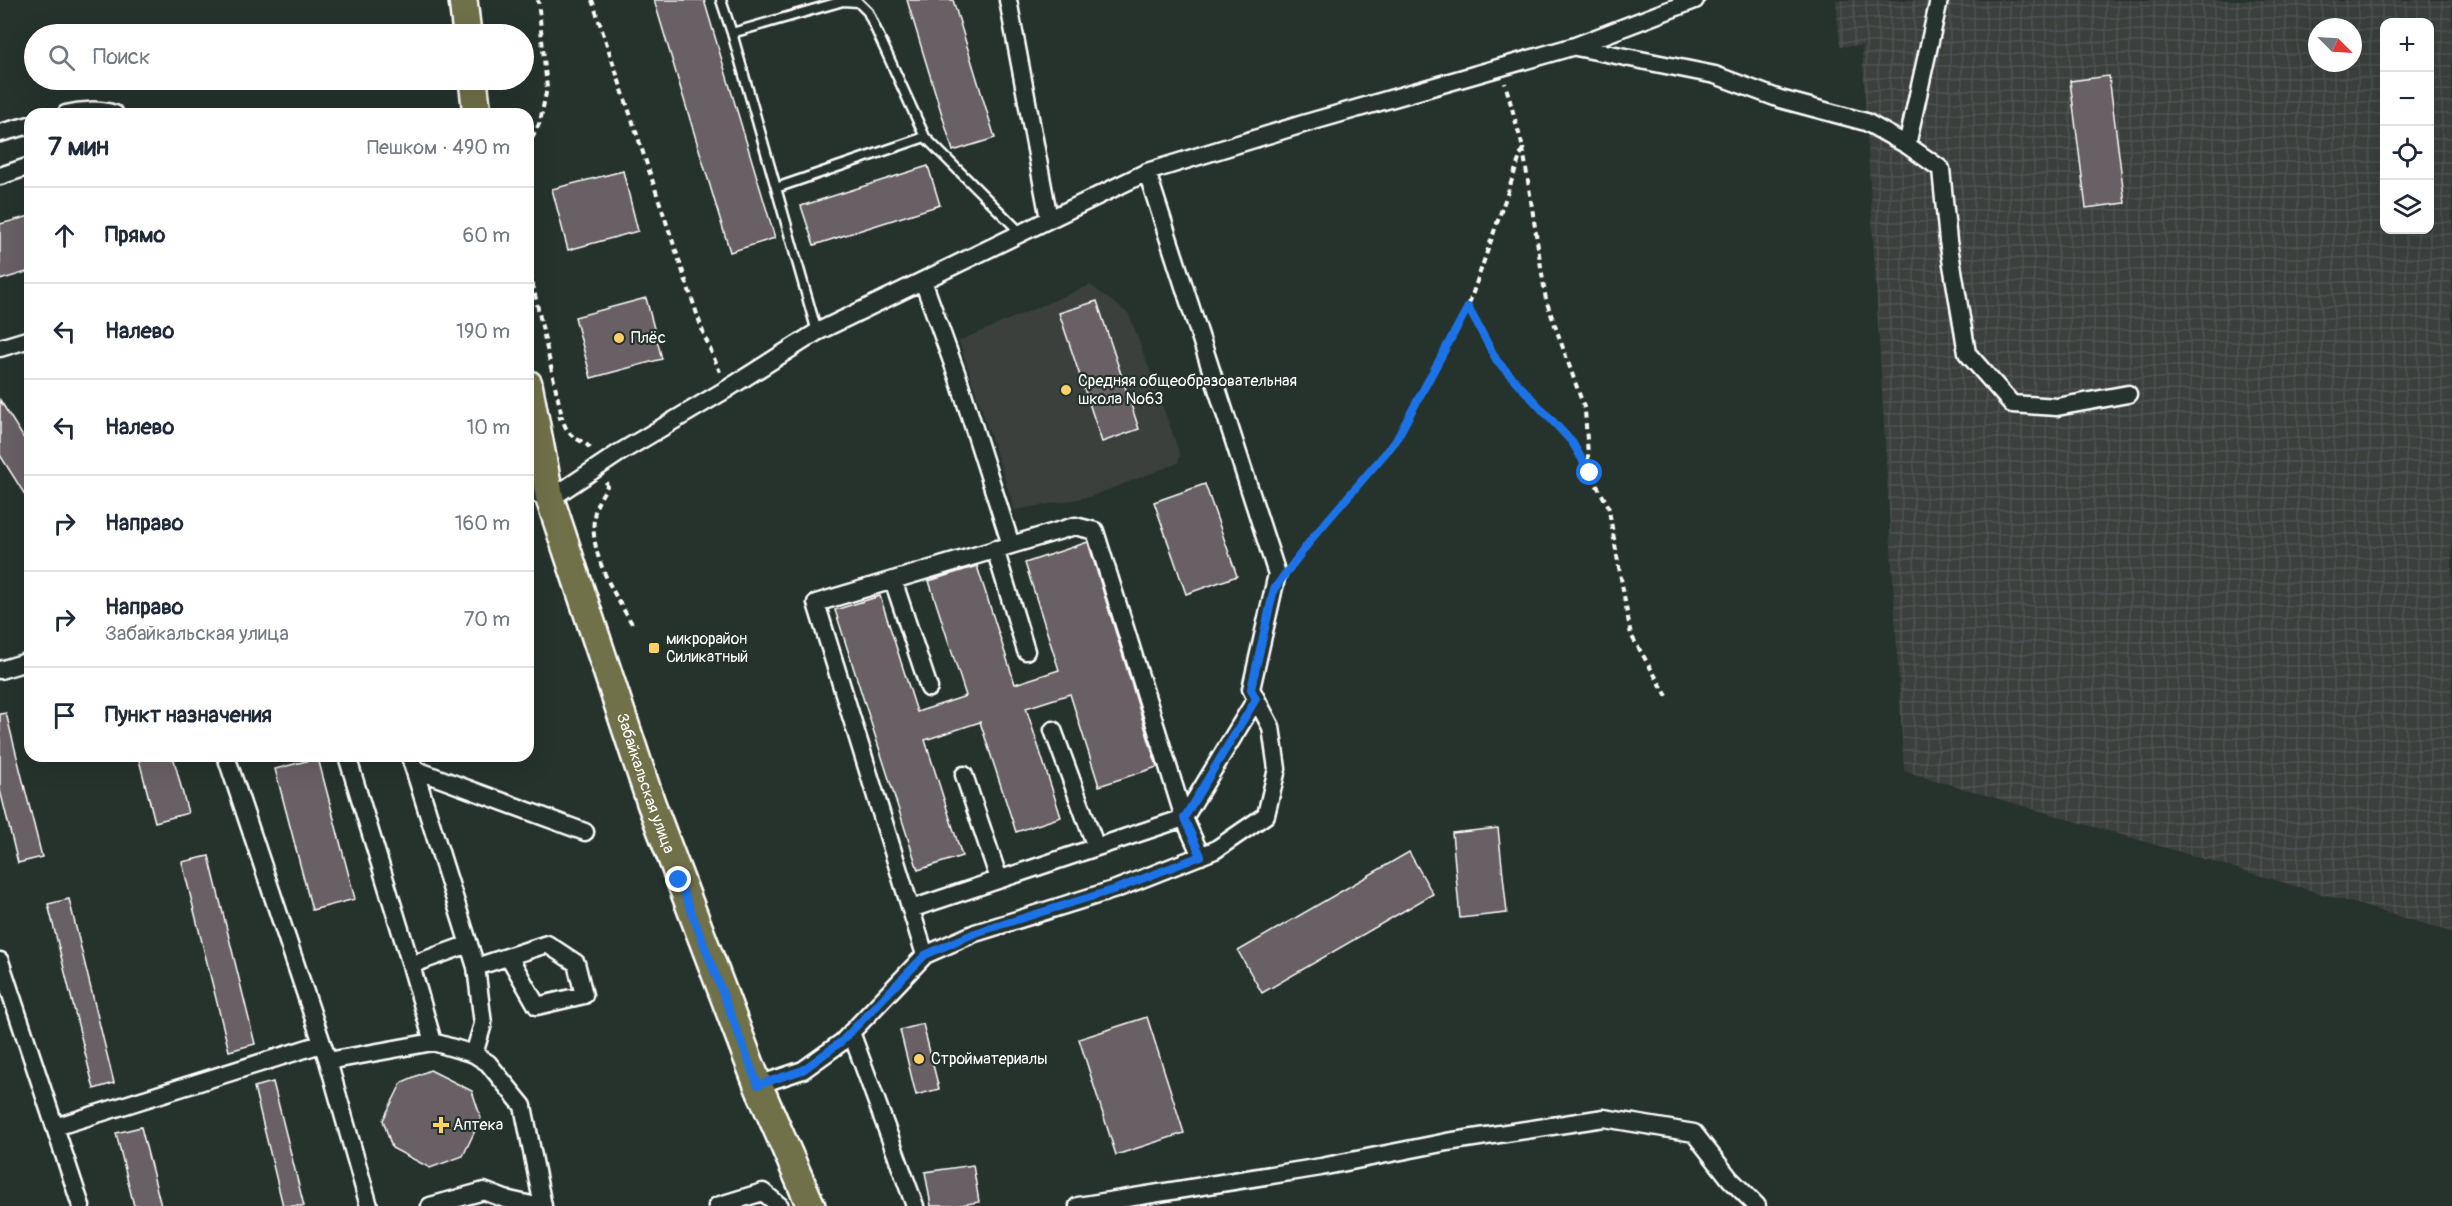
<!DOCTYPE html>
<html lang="ru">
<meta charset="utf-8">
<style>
:root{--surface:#fff;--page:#f6f6f7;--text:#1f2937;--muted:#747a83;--line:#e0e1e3}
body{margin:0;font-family:Pangolin,sans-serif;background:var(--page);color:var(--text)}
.controls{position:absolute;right:18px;top:18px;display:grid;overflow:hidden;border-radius:12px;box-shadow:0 6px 24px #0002}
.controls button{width:54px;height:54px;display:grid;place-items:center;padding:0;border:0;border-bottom:2px solid var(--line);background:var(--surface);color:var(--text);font:30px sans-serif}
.compass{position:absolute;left:2308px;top:18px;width:54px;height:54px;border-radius:50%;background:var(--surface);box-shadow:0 6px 24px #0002;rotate:114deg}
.stop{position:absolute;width:18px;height:18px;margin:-14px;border:4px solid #1a73e8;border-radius:50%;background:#fff}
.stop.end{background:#1a73e8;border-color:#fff;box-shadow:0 2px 6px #0008}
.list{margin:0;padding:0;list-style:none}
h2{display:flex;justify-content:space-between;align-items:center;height:78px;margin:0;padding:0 24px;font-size:26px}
h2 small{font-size:20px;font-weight:400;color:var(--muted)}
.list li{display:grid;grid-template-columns:39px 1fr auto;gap:18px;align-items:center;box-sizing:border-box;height:96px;padding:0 24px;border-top:2px solid var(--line)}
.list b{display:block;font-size:22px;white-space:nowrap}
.list p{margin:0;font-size:20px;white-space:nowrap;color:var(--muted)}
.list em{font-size:20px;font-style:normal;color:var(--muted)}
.icon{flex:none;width:33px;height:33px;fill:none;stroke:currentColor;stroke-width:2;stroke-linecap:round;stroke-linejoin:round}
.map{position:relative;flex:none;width:2452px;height:1206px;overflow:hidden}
.search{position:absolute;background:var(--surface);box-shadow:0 6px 24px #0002;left:24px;top:24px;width:510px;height:66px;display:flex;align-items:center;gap:15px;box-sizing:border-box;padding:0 21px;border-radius:33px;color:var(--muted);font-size:22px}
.panel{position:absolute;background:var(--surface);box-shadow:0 6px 24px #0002;left:24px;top:108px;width:510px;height:654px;border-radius:18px}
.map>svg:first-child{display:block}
.built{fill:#3a403e}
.industrial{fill:url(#industrial-grid);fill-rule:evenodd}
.building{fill:#696066;stroke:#fff;stroke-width:1.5}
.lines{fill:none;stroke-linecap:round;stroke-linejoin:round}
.service-casing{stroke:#fff;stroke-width:13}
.minor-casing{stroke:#fff;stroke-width:21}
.primary-casing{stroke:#fff;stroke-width:32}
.path{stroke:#fff;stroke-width:4;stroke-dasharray:6 4.5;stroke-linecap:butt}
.service{stroke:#26332d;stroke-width:8}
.minor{stroke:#26332d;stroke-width:16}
.primary{stroke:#70704a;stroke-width:27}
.route{stroke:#1a73e8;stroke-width:8}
.poi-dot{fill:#ffd166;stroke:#26332d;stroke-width:2}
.labels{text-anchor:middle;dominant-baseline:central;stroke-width:4.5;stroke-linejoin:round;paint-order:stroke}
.poi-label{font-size:16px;fill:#fff;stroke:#26332d;text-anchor:start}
.street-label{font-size:16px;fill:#fff;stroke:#26332d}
</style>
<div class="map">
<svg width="2452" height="1206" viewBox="0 0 2452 1206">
<defs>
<pattern id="industrial-grid" width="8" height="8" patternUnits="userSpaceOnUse" patternTransform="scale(1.5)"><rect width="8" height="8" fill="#3a403e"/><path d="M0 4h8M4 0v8" fill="none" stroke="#4e5351"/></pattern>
</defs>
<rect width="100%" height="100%" fill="#26332d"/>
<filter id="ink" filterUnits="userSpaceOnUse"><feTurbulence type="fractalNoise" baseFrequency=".0167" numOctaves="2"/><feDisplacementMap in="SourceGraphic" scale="12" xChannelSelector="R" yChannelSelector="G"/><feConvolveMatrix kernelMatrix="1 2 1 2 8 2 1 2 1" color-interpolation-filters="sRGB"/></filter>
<g filter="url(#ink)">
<path class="built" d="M1090,285L1129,314L1180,454L1178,463L1089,497L1015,510L959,341Z"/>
<path class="industrial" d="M1836,0H2452V932L1904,771L1862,46H1840ZM2384,22H2430V230H2384ZM2317,27H2353V63H2317Z"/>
<path class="building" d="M654,0H704L775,238L730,252Z
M907,0H953L995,138L953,151Z
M2109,76L2125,203L2086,208L2070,81Z
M928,166L940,205L814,245L801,206Z
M623,171L638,231L568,250L552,189Z
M30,216V271L0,280V224Z
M646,298L662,359L591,378L575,317Z
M1097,301L1139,429L1102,442L1059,313Z
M0,400L30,448V503L0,455Z
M1205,484L1237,576L1186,594L1154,502Z
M1088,542L1157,767L1099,786L1070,694L1026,708L1061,817L1016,832L980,722L925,740L962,856L918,870L835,610L880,596L917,712L966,696L929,581L977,566L1015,684L1059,670L1025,563Z
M6,713L42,857L18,863L0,790V714Z
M138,756H173L188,813L155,822Z
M318,758L355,899L312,910L275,769Z
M1498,828L1507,913L1460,918L1452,833Z
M1409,852L1433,894L1262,993L1238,951Z
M209,856L255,1044L229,1051L182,862Z
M69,899L114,1083L94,1089L48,904Z
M1147,1017L1184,1133L1116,1155L1079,1039Z
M923,1024L939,1089L916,1095L900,1030Z
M430,1070L472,1091L481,1118L463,1156L430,1168L392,1148L383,1120L402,1082Z
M273,1082L304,1206H283L254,1087Z
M141,1127L161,1206H134L116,1133Z
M973,1165L979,1202L955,1206H931L925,1172Z"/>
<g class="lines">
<defs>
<path id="service" d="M721,0L732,33L843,1L858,2L868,12L925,137L1021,233
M732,33L817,332
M776,188L925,137"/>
<path id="minor" d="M1008,0L1049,219
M1576,47L1715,75L1780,99L1866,122L1907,145L1939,0
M66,114C81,110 100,109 115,114
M0,133L30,125
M1907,145L1941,169L1948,241L1967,353L2012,404L2057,407L2128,394
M0,176L30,166
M923,281L958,378L1011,545
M0,348L30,339
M528,490L550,499L619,453L727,389L817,332L1147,172L1303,124L1575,46L1695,0
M995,549L1026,651
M893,580L929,688
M0,670L30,661
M1053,730L1096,847
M226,756L328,1061L369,1206
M347,756L411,965
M410,756L476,967L547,944L576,963L584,995L537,1006L509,957
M414,769L585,832
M964,775L999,879
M911,909L1184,818L1256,699
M925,955L816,603L1075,526L1095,531L1184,818L1201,856
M0,961L81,1206
M851,1032L915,1206
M433,1042L474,1054L483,1024L476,967
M474,1054L488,1063L523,1106L543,1206
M328,1061L433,1042L411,965L469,944
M758,1085L803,1070L842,1042L925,955L975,933L1116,889L1215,850L1266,815L1277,769L1271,727L1251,689L1277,574L1147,172
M55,1127L321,1044
M430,1206L484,1191L505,1199L536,1206
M717,1206L763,1192L780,1206
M1078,1206L1321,1167L1447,1142L1604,1118L1694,1133L1730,1179L1757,1206"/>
<g id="primary">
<path d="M463,0L467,34"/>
<path d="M473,80L477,114"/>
<path id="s1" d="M528,384L550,499L651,803L758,1085L811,1206"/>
</g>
</defs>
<use href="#service" class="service-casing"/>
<use href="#minor" class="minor-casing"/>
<use href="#primary" class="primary-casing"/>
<path class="path" d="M592,0L704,335L720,372
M528,147L540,122L547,88L538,0
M1523,148L1546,300L1585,410L1589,471
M528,263L562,417
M1468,308L1497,361L1572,442L1608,505L1631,635L1667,696
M558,418L562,417C569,445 584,436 592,451
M606,482L607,486C603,494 597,502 595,511C587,553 614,593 634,627
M1293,563L1314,536L1395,442L1468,307L1523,148L1505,83"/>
<use href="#service" class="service"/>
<use href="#minor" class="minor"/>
<use href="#primary" class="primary"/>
</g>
</g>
<g class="lines" filter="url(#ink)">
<path class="route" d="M679,880L758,1085L803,1070L842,1041L925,955L975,933L1116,889L1201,856L1184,818L1256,699L1251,689L1274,589L1314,536L1395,442L1468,307L1497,361L1572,442L1590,473"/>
</g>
<g class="poi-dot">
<circle cx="619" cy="338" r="6"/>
<circle cx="1066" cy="390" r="6"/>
<rect x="648" y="642" width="12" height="12" rx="3"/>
<circle cx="919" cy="1059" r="6"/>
<path d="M438 1116h6v6h6v6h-6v6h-6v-6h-6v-6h6z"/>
</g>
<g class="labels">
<g class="poi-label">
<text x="631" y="338">Плёс</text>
<text x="1078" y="381">Средняя общеобразовательная<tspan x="1078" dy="18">школа №63</tspan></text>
<text x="666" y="639">микрорайон<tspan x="666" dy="18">Силикатный</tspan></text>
<text x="931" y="1059">Стройматериалы</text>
<text x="453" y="1125">Аптека</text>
</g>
<g class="street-label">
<text stroke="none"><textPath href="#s1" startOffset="417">Забайкальская улица</textPath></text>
</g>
</g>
</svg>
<div class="controls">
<button>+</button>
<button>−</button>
<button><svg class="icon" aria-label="locate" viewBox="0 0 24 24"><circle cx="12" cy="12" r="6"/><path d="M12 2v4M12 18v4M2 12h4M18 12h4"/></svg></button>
<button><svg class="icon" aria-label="layers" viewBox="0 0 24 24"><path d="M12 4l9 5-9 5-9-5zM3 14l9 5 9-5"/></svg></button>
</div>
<svg class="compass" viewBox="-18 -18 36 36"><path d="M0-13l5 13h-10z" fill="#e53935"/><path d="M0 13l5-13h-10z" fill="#747a83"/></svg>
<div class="stop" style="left:1590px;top:473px"></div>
<div class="stop end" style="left:679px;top:880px"></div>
<div class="search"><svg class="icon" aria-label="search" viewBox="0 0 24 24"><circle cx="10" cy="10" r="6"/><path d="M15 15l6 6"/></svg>Поиск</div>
<section class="panel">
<h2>7 мин<small>Пешком · 490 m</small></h2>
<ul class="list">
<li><svg class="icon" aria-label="ahead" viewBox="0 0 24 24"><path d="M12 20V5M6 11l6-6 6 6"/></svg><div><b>Прямо</b></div><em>60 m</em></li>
<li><svg class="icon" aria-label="left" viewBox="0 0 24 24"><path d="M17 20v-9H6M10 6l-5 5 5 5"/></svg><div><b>Налево</b></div><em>190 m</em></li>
<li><svg class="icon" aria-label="left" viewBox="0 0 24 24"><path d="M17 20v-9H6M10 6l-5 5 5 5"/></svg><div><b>Налево</b></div><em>10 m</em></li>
<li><svg class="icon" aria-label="right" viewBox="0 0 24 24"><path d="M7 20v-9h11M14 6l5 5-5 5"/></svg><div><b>Направо</b></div><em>160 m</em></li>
<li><svg class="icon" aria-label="right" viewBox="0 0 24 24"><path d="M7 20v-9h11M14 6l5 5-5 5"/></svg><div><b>Направо</b><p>Забайкальская улица</p></div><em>70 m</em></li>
<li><svg class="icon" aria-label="arrive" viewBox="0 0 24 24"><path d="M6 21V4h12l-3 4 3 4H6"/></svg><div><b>Пункт назначения</b></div></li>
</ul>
</section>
</div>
